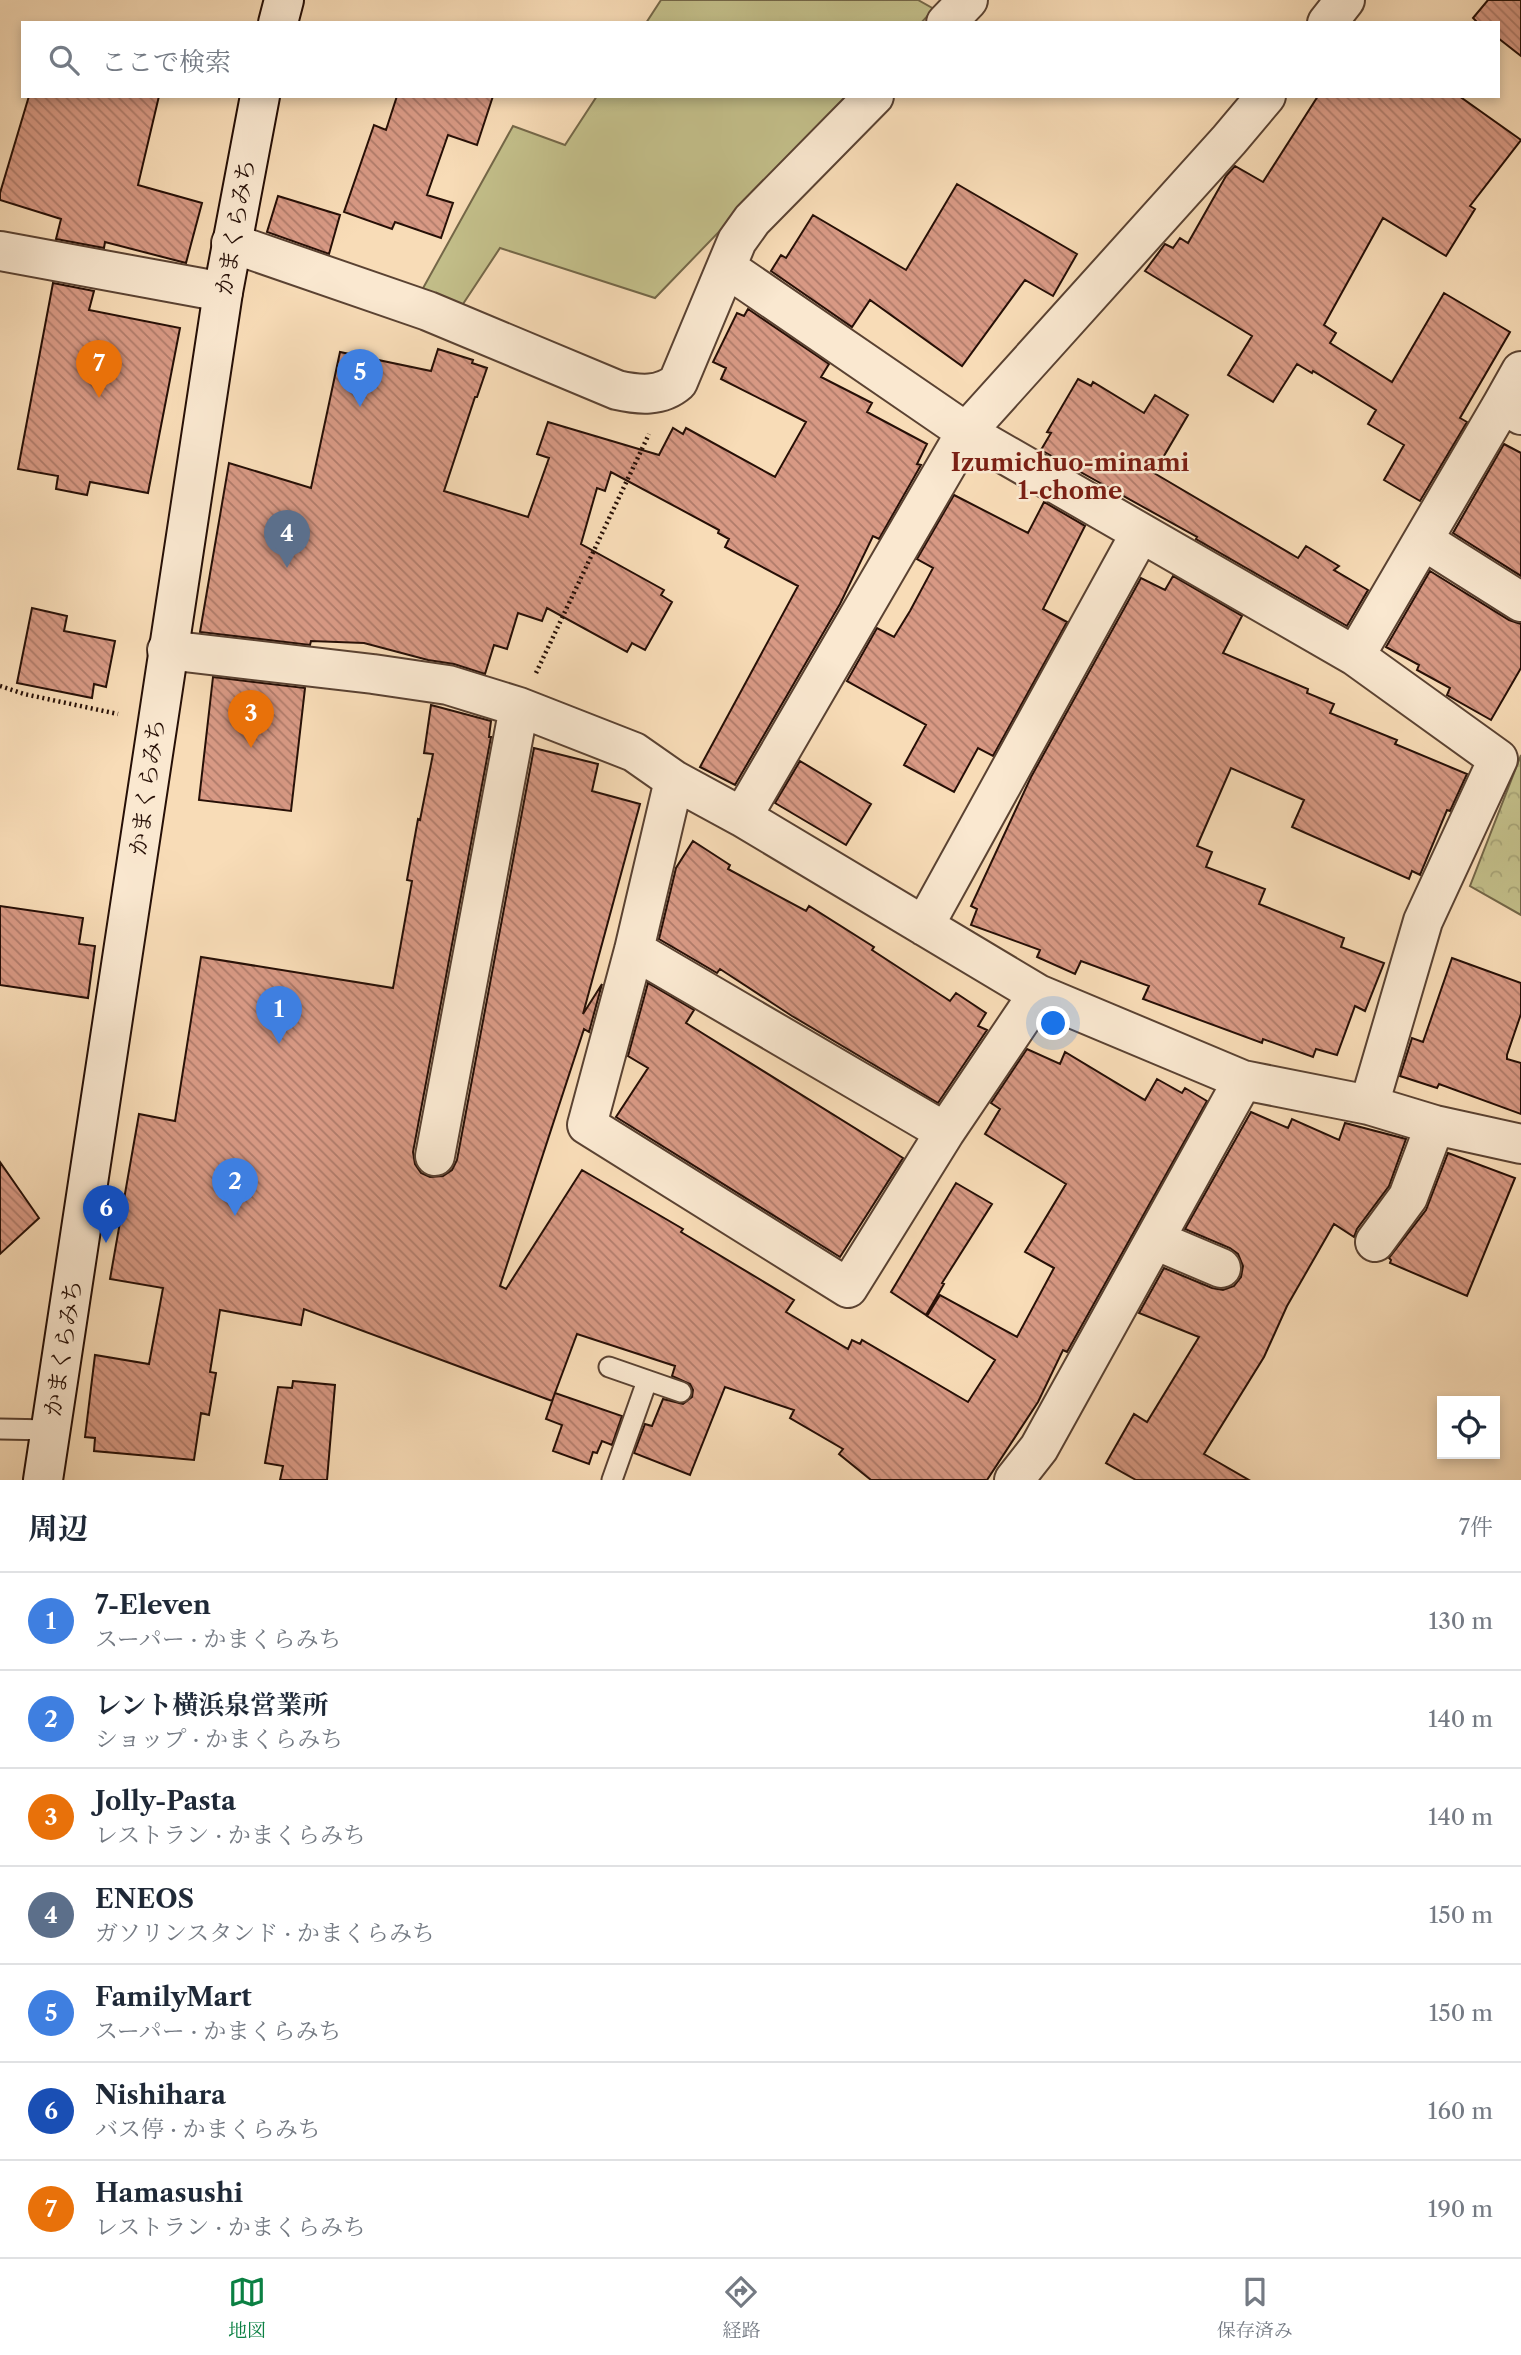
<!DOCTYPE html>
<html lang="ja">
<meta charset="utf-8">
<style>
:root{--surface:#fff;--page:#f6f6f7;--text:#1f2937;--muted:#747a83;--line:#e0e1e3;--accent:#0b8043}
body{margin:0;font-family:"Libre Caslon Text","Noto Serif JP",serif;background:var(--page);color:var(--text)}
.controls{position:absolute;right:21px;bottom:21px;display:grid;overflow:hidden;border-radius:0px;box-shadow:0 4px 10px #0003}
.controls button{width:63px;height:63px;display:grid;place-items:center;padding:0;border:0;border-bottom:2px solid var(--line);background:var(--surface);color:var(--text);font:35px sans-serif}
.you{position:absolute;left:1054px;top:1024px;width:24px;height:24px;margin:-18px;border:5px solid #fff;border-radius:50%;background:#1a73e8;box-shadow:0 0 0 10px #1a73e833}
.badge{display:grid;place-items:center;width:46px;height:46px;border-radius:50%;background:var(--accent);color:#fff;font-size:23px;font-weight:700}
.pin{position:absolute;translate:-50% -58px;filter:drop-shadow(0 2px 4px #0008)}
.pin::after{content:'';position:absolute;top:37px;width:24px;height:21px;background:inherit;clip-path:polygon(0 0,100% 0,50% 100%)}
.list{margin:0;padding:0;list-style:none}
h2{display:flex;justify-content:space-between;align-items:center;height:91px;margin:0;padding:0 28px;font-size:30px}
h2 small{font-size:23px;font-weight:400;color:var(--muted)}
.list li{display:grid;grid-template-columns:46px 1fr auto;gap:21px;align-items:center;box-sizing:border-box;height:98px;padding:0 28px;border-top:2px solid var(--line)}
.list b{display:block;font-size:26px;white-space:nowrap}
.list p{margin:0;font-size:23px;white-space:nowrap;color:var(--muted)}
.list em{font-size:23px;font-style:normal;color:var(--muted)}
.icon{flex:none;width:38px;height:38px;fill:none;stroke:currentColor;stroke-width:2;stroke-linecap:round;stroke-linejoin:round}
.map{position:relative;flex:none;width:1521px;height:1480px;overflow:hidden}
.search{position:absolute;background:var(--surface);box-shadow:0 4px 10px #0003;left:21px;right:21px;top:21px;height:77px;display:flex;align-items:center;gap:18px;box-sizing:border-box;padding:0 24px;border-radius:0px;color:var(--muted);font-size:26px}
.sheet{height:777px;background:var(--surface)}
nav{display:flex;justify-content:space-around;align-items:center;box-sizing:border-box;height:98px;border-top:2px solid var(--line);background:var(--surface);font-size:19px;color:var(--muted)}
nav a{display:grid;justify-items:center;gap:4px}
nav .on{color:var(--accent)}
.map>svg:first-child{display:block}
.park{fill:url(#park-crowns);stroke:#746748;stroke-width:2}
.garden{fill:#c3bf8a;stroke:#746748;stroke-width:2}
.building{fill:url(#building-back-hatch);stroke:#260f06;stroke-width:2}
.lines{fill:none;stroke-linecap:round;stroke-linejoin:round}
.service-casing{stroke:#5a4232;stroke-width:23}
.minor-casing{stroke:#5a4232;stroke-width:42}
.secondary-casing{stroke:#260f06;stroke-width:42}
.path{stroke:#260f06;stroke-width:4.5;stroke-dasharray:2 3.5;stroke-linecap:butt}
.service{stroke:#fae8d0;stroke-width:19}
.minor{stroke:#fae8d0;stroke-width:38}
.secondary{stroke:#fae8d0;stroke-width:38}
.labels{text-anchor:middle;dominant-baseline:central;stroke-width:5;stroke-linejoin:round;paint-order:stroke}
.street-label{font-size:23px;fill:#260f06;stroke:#fae8d0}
.neighbourhood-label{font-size:24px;font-weight:bold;fill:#7a1f14;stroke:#fae8d0}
</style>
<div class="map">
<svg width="1521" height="1480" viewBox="0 0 1521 1480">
<defs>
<pattern id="park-crowns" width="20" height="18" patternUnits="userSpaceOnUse" patternTransform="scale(1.75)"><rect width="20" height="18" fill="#c3bf8a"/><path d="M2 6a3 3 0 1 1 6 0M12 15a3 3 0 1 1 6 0" fill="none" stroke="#a7a376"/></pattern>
<pattern id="building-back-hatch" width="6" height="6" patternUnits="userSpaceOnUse" patternTransform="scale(1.75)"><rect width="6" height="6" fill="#d89984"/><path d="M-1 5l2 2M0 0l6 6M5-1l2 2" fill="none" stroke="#af7b6a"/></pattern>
</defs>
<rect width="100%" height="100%" fill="#f8dcb7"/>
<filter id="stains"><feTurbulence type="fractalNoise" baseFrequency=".00286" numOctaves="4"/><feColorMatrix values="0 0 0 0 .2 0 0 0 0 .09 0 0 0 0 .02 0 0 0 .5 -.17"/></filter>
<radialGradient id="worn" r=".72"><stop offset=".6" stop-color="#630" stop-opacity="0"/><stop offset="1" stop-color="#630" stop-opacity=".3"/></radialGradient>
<path class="park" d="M1521,755V915L1470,886Z"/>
<path class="garden" d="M661,0H918L934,9L921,23H646Z
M597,96H850L655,298L500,248L461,307L422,290L513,126L565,145Z"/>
<path class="building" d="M1488,0H1521V56L1498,38V23H1478L1473,18Z
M29,96H159L138,185L202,203L186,263L105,242L104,248L56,239L61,219L0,200V193Z
M397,96H493L477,145L448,135L427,195L453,203L441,238L395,222L392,229L344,212L374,125L386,130Z
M1318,96H1459L1521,140L1470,206L1475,209L1446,256L1383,218L1324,325L1336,333L1330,343L1392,382L1444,293L1510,332L1460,418L1467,422L1420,501L1384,480L1404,445L1368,424L1376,410L1313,371L1312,373L1297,364L1273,402L1228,375L1252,336L1145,271L1165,244L1173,248L1180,238L1188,243L1226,176L1235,166L1263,182Z
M957,184L1077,254L1053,296L1025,280L962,366L870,300L852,327L771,271L781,255L786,258L813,215L906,270Z
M278,196L340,215L329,254L267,232Z
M53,283L94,291L89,310L180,328L148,493L90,482L87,495L56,489L58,476L18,469Z
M748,309L829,364L821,377L872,403L867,412L927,444L917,464L921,465L879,539L873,536L840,604L735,785L700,767L798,586L725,547L729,539L718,533L719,530L611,472L605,491L597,488L581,544L664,590L661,595L672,602L645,650L632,643L627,652L547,608L542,621L518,613L507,649L494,645L485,674L454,664L428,660L364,643L311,641L310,645L200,632L229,463L311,488L340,352L431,371L438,349L473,360L472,363L487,368L477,397H475L444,491L528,517L549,458L537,454L548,422L659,455L673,428L683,434L686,428L775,477L806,422L721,379L726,368L713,362L737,313L744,316Z
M1078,379L1091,386L1093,382L1144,413L1155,395L1188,415L1154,473L1298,558L1306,546L1339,566L1334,570L1368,590L1347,626L1196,539L1197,537L1041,450L1051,433L1047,432Z
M1504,444L1521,453V576L1453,533Z
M954,495L1028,533L1044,502L1085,526L1043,609L1067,622L993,756L978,748L954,792L904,765L926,725L847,681L877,628L894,637L910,611L933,568L917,559Z
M1430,571L1509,620L1521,624V668L1491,720L1447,695L1450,688L1417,670L1419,665L1386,647Z
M1173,576L1242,616L1223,653L1308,689L1307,693L1334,704L1330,713L1397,740L1395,744L1467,774L1450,811L1447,810L1420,875L1412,871L1409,879L1292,827L1304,800L1231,768L1197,846L1212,852L1206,867L1265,889L1259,904L1344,938L1341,947L1384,963L1365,1011L1355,1006L1337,1055L1316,1049L1313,1057L1263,1039L1262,1043L1143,999L1149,986L1081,961L1075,974L1037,957L1040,950L971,925L977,909L971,906L1031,777L1141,578L1165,590Z
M32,608L67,616L64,631L115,641L106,687L94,684L92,698L17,683Z
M213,677L305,688L291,811L199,800Z
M431,705L491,721L489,737H491L413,1152L415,1164L421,1173L430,1177L443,1176L452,1170L457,1160L534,748L598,764L592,791L640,804L583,1014L602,984L589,1032L584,1029L500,1286L506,1289L582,1170L683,1229L681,1232L794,1300L786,1312L848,1349L852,1340L860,1344L862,1340L968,1402L995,1360L927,1316L940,1295L1017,1337L1054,1268L1025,1252L1066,1184L985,1134L1000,1109L991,1103L1027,1049L1060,1064L1065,1052L1145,1100L1157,1079L1182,1093L1185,1088L1207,1101L1067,1352L1063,1350L1038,1402L987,1480H871L839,1454L843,1449L790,1418L794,1410L725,1387L690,1475L634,1453L645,1424L652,1426L663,1399L683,1404L692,1397L693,1390L690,1384L672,1376L675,1366L577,1334L552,1401L304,1309L301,1325L220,1310L210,1372L216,1373L209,1415L201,1413L194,1460L94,1451L95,1438L85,1437L95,1355L149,1364L163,1288L110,1279L139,1114L175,1121L201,957L393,988L412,881L407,880L418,819L420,820L433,754L424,753Z
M800,761L871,804L846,845L775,803Z
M693,841L730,865L728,869L806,911L809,906L874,947L872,950L950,1001L956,993L986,1013L978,1026L987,1030L938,1103L792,1016L720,969L717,973L659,939L676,868Z
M0,906L83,918L79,944L95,946L88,998L0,985Z
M1452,958L1521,983V1014L1507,1055V1059L1521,1063V1114L1439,1084L1437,1088L1400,1076L1412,1038L1423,1042Z
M648,983L694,1010L686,1023L903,1158L840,1257L616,1117L648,1068L628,1056Z
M1251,1112L1288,1128L1292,1119L1339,1140L1345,1123L1406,1139L1389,1186L1357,1229L1354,1237L1334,1224L1287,1306L1264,1357L1204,1454L1249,1480H1136L1106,1463L1134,1414L1147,1422L1199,1337L1139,1313L1164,1268L1212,1288L1223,1290L1234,1286L1241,1277L1243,1266L1238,1254L1230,1248L1185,1229Z
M1448,1153L1515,1178L1467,1296L1390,1263L1391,1260L1389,1258L1426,1210Z
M0,1162L39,1218L0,1254Z
M956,1183L992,1204L942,1283L944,1284L926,1315L891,1292Z
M293,1381L335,1385L327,1480H280L283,1466L265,1463L278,1387L292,1388Z
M555,1393L622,1416L612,1445L602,1441L597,1453L593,1452L589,1464L553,1451L562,1425L546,1419Z"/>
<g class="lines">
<defs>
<path id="service" d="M609,1367L681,1392
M0,1429L51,1430
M612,1480L647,1381"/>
<path id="minor" d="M946,23L968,0
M1327,23L1345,0
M231,243L428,311L617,390C639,395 661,397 678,382L737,241L752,220L874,96
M0,251L223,292
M727,268L966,432L1355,656L1498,759L1423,921L1369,1105
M1503,403L1521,371
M1423,540L1521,602
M167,650L373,674L448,685L519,707L634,752L674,780L742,817L1038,994L1243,1080L1369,1105L1435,1125L1521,1144
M1355,656L1503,403L1521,415
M674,780L634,950L587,1125L848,1288L945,1132L1038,994
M742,817L966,432L1229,140L1266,96
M924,926L1140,534
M634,950L945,1132
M435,1156L519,707
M1155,1240L1221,1268
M1375,1242L1408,1197L1435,1125
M1014,1480L1039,1448L1243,1080"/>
<path id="secondary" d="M278,23L284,0
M43,1480L223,292L260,96"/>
</defs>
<use href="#service" class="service-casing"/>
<use href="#minor" class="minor-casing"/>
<use href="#secondary" class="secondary-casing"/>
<path class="path" d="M536,673L649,434
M0,686L24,694L118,714"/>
<use href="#service" class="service"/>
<use href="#minor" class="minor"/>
<use href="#secondary" class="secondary"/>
</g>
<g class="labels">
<g class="street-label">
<text transform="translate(235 227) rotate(-80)">かまくらみち</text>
<text transform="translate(147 787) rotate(-82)">かまくらみち</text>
<text transform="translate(63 1348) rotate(-81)">かまくらみち</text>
</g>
<g class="neighbourhood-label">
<text x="1070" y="462">Izumichuo-minami<tspan x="1070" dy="28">1-chome</tspan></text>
</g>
</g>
<rect width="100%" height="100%" filter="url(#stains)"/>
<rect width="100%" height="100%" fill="url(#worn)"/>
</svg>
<div class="controls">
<button><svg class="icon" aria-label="locate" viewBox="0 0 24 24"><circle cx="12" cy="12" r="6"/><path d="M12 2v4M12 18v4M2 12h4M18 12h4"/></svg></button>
</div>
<div class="you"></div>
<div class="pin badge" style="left:279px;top:1044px;background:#3f7fe0">1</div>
<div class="pin badge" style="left:235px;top:1216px;background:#3f7fe0">2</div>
<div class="pin badge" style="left:251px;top:748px;background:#e8710a">3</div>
<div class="pin badge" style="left:287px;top:568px;background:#5c6f8a">4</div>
<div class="pin badge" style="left:360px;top:407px;background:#3f7fe0">5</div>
<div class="pin badge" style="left:106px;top:1243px;background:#1a4fb4">6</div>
<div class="pin badge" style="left:99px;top:398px;background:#e8710a">7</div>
<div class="search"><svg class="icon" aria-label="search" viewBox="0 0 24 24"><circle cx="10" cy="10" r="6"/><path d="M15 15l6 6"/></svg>ここで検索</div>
</div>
<section class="sheet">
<h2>周辺<small>7件</small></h2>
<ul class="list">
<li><span class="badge" style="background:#3f7fe0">1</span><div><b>7-Eleven</b><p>スーパー · かまくらみち</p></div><em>130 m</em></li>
<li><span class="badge" style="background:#3f7fe0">2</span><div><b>レント横浜泉営業所</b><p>ショップ · かまくらみち</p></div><em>140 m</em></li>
<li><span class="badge" style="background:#e8710a">3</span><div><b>Jolly-Pasta</b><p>レストラン · かまくらみち</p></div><em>140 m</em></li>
<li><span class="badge" style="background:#5c6f8a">4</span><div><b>ENEOS</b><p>ガソリンスタンド · かまくらみち</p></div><em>150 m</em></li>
<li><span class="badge" style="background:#3f7fe0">5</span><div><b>FamilyMart</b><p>スーパー · かまくらみち</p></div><em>150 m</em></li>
<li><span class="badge" style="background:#1a4fb4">6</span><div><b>Nishihara</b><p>バス停 · かまくらみち</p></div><em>160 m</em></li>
<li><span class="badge" style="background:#e8710a">7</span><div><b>Hamasushi</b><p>レストラン · かまくらみち</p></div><em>190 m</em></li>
</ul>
</section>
<nav>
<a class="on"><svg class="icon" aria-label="map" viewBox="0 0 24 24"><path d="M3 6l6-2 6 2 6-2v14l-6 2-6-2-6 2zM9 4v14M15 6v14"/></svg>地図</a>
<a><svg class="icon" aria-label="directions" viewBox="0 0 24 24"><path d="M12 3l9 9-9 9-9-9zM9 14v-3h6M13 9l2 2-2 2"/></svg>経路</a>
<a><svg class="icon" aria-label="saved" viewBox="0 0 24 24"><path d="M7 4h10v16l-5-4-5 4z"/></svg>保存済み</a>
</nav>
